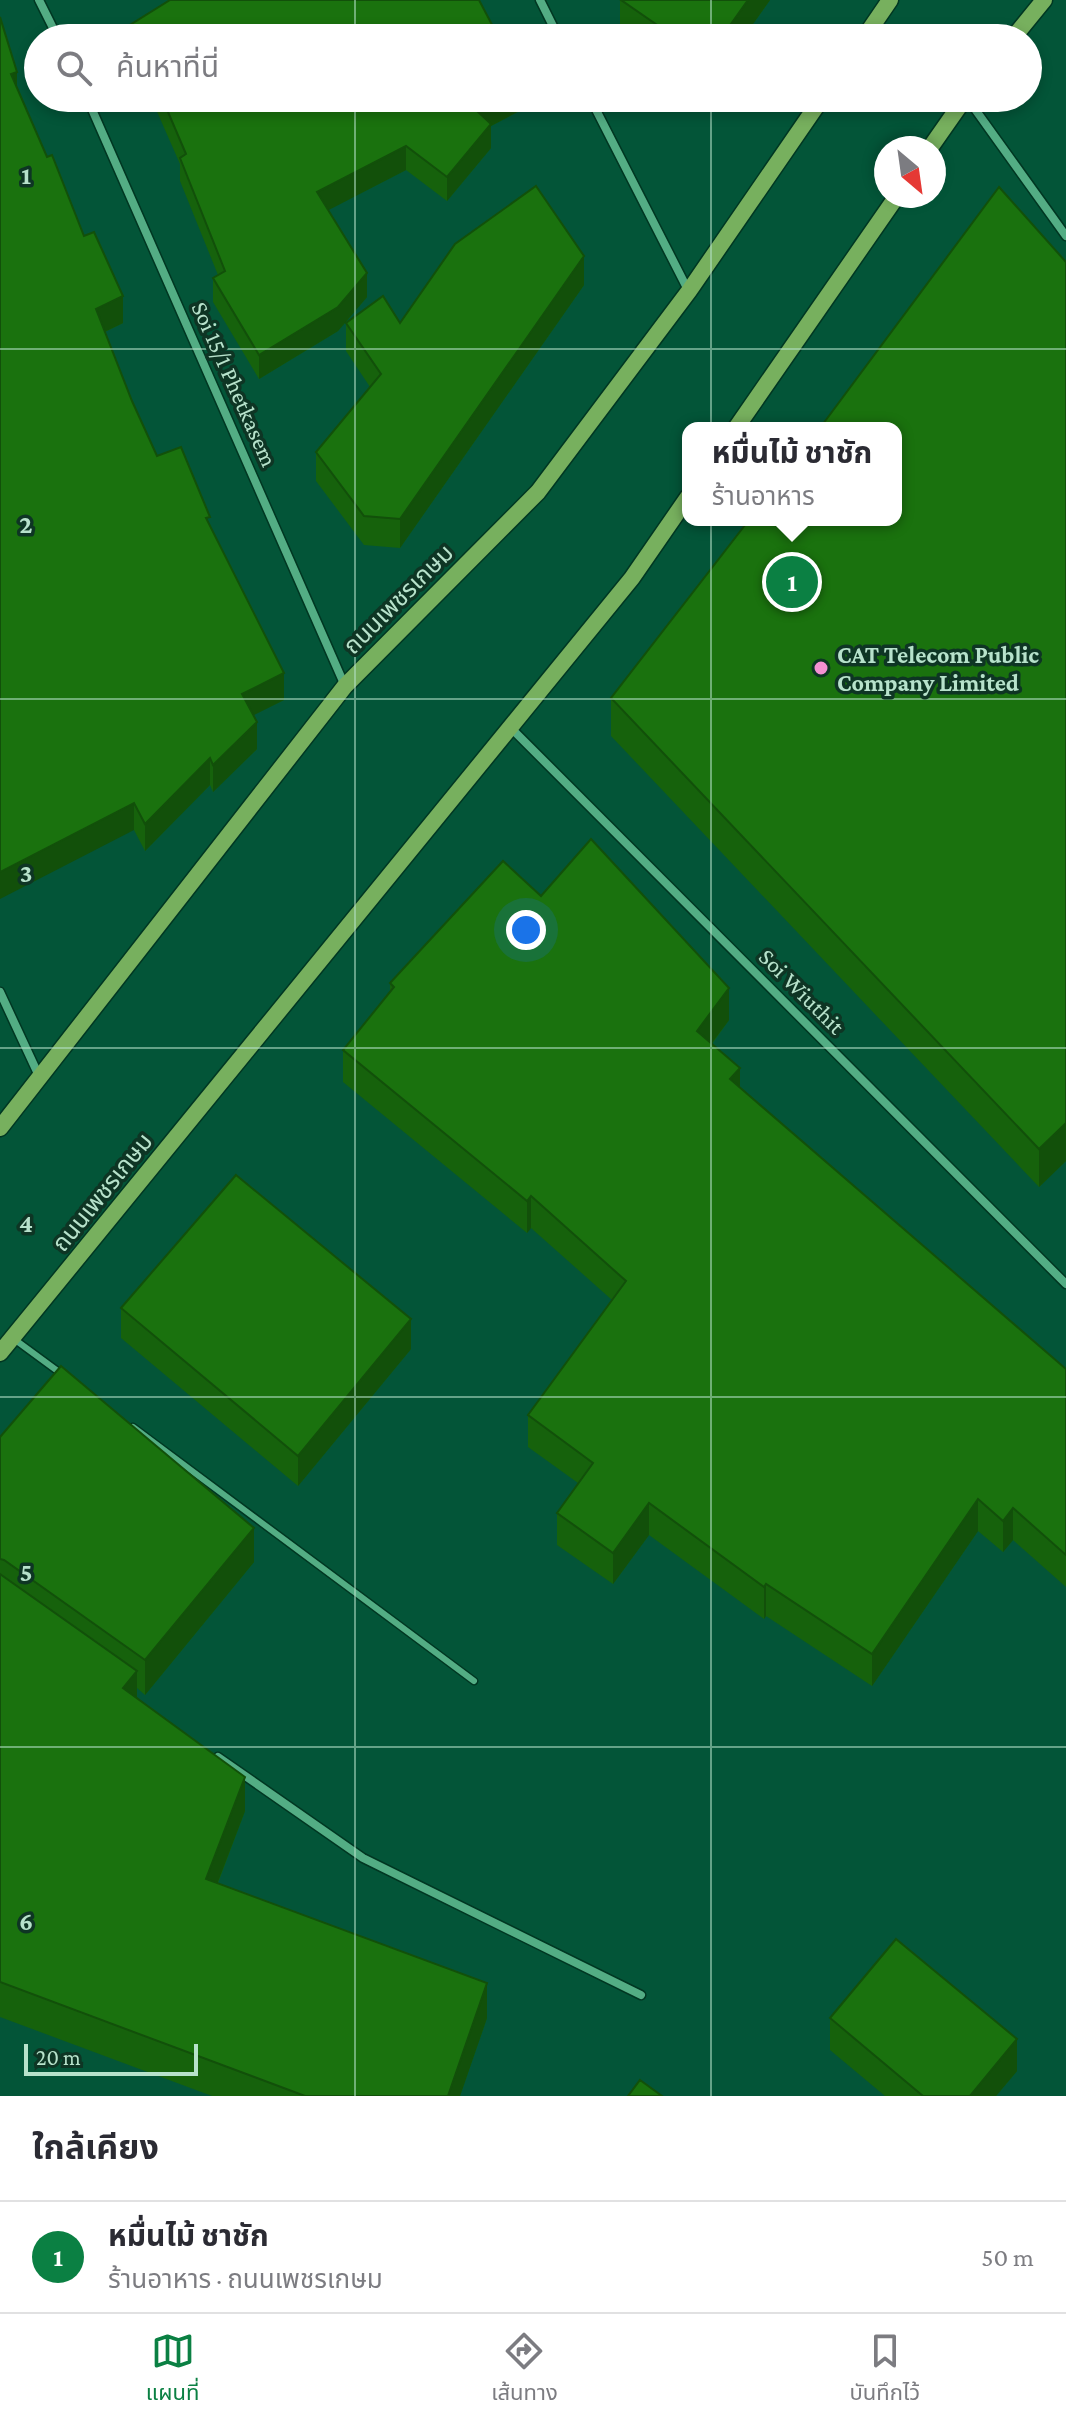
<!DOCTYPE html>
<html lang="th">
<meta charset="utf-8">
<style>
:root{--surface:#fff;--page:#f7f7f7;--text:#2b2b33;--muted:#7c7c81;--line:#e1e1e2;--accent:#0b8043}
body{margin:0;font-family:"Crimson Pro","Noto Sans Thai",serif;background:var(--page);color:var(--text)}
.compass{position:absolute;left:874px;top:136px;width:72px;height:72px;border-radius:50%;background:var(--surface);box-shadow:0 4px 12px #0003;rotate:151deg}
.scale{position:absolute;left:24px;bottom:20px;width:174px;box-sizing:border-box;padding-left:8px;border:4px solid #b7e2cb;border-top:0;font-size:22px;line-height:28px;white-space:nowrap;color:#b7e2cb;-webkit-text-stroke:6px #0e3524;paint-order:stroke}
.you{position:absolute;left:526px;top:930px;width:28px;height:28px;margin:-20px;border:6px solid #fff;border-radius:50%;background:#1a73e8;box-shadow:0 0 0 12px #1a73e833}
.badge{display:grid;place-items:center;width:52px;height:52px;border-radius:50%;background:var(--accent);color:#fff;font-size:26px;font-weight:700}
.pin{position:absolute;translate:-50% -50%;border:4px solid #fff;box-shadow:0 2px 8px #0006}
.popup{position:absolute;left:682px;top:422px;width:220px;height:104px;box-sizing:border-box;display:grid;place-content:center;border-radius:16px;background:var(--surface);filter:drop-shadow(0 2px 6px #0005);font-size:26px;white-space:nowrap;color:var(--muted)}
.popup b{font-size:30px;color:var(--text)}
.popup::after{content:'';position:absolute;left:50%;top:100%;margin-left:-16px;border:16px solid transparent;border-top-color:var(--surface)}
.list{margin:0;padding:0;list-style:none}
h2{display:flex;justify-content:space-between;align-items:center;height:104px;margin:0;padding:0 32px;font-size:34px}
h2 small{font-size:26px;font-weight:400;color:var(--muted)}
.list li{display:grid;grid-template-columns:52px 1fr auto;gap:24px;align-items:center;box-sizing:border-box;height:112px;padding:0 32px;border-top:2px solid var(--line)}
.list b{display:block;font-size:30px;white-space:nowrap}
.list p{margin:0;font-size:26px;white-space:nowrap;color:var(--muted)}
.list em{font-size:26px;font-style:normal;color:var(--muted)}
.icon{flex:none;width:44px;height:44px;fill:none;stroke:currentColor;stroke-width:2;stroke-linecap:round;stroke-linejoin:round}
.map{position:relative;flex:none;width:1066px;height:2096px;overflow:hidden}
.search{position:absolute;background:var(--surface);box-shadow:0 4px 12px #0003;left:24px;right:24px;top:24px;height:88px;display:flex;align-items:center;gap:20px;box-sizing:border-box;padding:0 28px;border-radius:44px;color:var(--muted);font-size:30px}
.sheet{height:216px;background:var(--surface)}
nav{display:flex;justify-content:space-around;align-items:center;box-sizing:border-box;height:112px;border-top:2px solid var(--line);background:var(--surface);font-size:22px;color:var(--muted)}
nav a{display:grid;justify-items:center;gap:4px}
nav .on{color:var(--accent)}
.map>svg:first-child{display:block}
.lines{fill:none;stroke-linecap:round;stroke-linejoin:round}
.service-casing{stroke:#013722;stroke-width:9}
.minor-casing{stroke:#013722;stroke-width:11}
.secondary-casing{stroke:#013722;stroke-width:19}
.service{stroke:#53ad84;stroke-width:6}
.minor{stroke:#53ad84;stroke-width:8}
.secondary{stroke:#77b05e;stroke-width:16}
.wall{fill:#16620c}
.shaded-wall{fill:#12500a}
.building{fill:#1a720e;stroke:#12500a;stroke-width:2}
.grid{fill:none;stroke:#b7e2cb;stroke-width:2;stroke-opacity:0.55}
.poi-dot{fill:#f591d2;stroke:#0e3524;stroke-width:3}
.labels{text-anchor:middle;dominant-baseline:central;stroke-width:7;stroke-linejoin:round;paint-order:stroke}
.street-label{font-size:24px;fill:#b7e2cb;stroke:#0e3524}
.poi-label{font-size:24px;font-weight:bold;fill:#b7e2cb;stroke:#0e3524;text-anchor:start}
.grid-label{font-size:26px;text-anchor:middle;font-weight:bold;fill:#b7e2cb;stroke:#0e3524;stroke-width:7;stroke-linejoin:round;paint-order:stroke}
</style>
<div class="map">
<svg width="1066" height="2096" viewBox="0 0 1066 2096">
<rect width="100%" height="100%" fill="#035538"/>
<g class="lines">
<defs>
<path id="service" d="M14,1339L63,1375
M133,1427L474,1681"/>
<path id="minor" d="M39,0L58,38
M540,0L559,38
M87,98L345,686
M590,98L688,290
M967,98L1066,236
M509,726L1066,1284
M0,992L39,1076
M218,1757L363,1858L641,1995"/>
<path id="secondary" d="M864,38L890,0
M1013,38L1044,0
M930,148L965,98
M736,428L897,196
M0,1128L345,686L538,492L689,291L822,98
M0,1353L632,578L688,497"/>
</defs>
<use href="#service" class="service-casing"/>
<use href="#minor" class="minor-casing"/>
<use href="#secondary" class="secondary-casing"/>
<use href="#service" class="service"/>
<use href="#minor" class="minor"/>
<use href="#secondary" class="secondary"/>
</g>
<path class="wall" d="M620,0H770L743,38H632L620,30Z
M130,25L499,38H130Z
M17,89L123,323L105,332L132,401L157,456L210,526L284,700L253,715L257,749L213,792L210,785L145,851L134,830Z
M151,98H525V108L491,126V148L447,201L406,170L328,210L367,297L338,331L259,379L213,302V278L218,275L180,181V164Z
M1066,262V1161L1039,1187L611,736V698Z
M584,285L400,548L364,545L316,481V452L370,387L346,351V323H400Z
M541,896L729,1020L712,1044L740,1087L1066,1369V1587L1013,1540L1003,1552L978,1531L872,1686L766,1616L764,1619L649,1535L613,1584L557,1545V1513L578,1483L528,1447V1415L612,1300L531,1228L527,1233L343,1082V1050L390,992V983Z
M121,1308L411,1349L298,1486L121,1338Z
M0,1437L254,1562L145,1695L137,1688V1697L245,1811L218,1883L487,2018L460,2096H212L0,2017Z
M830,2018L1017,2071L996,2096H885L830,2050Z"/>
<path class="shaded-wall" d="M748,0H770L743,38H721Z
M17,72V99L11,74Z
M499,98H525V108L491,126V148L447,201V177L476,110Z
M406,146V170L317,216V192Z
M584,256V285L400,548V519Z
M367,273V297L338,331L259,379V355Z
M123,296V323L96,336V309Z
M284,673V700L242,721V694Z
M257,722V749L213,792V765Z
M210,758V785L145,851V824Z
M134,803V830L0,899V872Z
M729,988V1020L697,1063V1031Z
M740,1068V1100L730,1079Z
M1066,1123V1161L1039,1187V1149Z
M531,1196V1228L527,1233V1201Z
M411,1319V1349L298,1486V1456Z
M978,1499V1531L872,1686V1654Z
M649,1503V1535L613,1584V1553Z
M1013,1508V1540L1003,1552V1521Z
M254,1528V1562L145,1695V1660Z
M766,1584V1616L764,1619V1587Z
M137,1671V1706L123,1688Z
M245,1777V1811L206,1913V1879Z
M487,1983V2018L460,2096H448Z
M1017,2039V2071L996,2096H970Z"/>
<path class="building" d="M170,0H479L499,38H135L130,25Z
M621,0H748L721,38H676Z
M0,17L17,72L11,74L47,157L52,155L84,236L94,232L123,296L96,309L132,401L157,456L181,447L210,517L206,518L284,673L242,694L257,722L213,765L210,758L145,824L134,803L0,872Z
M162,98H499L476,110L491,124L447,177L406,146L317,192L367,273L338,307L259,355L213,278L225,271L180,158L186,154Z
M536,186L584,256L400,519L364,516L316,452L381,374L346,323L383,296L400,323L455,244Z
M999,187L1066,262V1123L1039,1149L611,698L749,520H896V428H820Z
M591,839L729,988L697,1031L740,1068L730,1079L1066,1369V1555L1013,1508L1003,1521L978,1499L872,1654L766,1584L764,1587L649,1503L613,1553L557,1513L593,1463L528,1415L626,1281L531,1196L527,1201L343,1050L394,987L390,983L503,861L541,896Z
M236,1175L411,1319L298,1456L121,1308Z
M61,1366L254,1528L145,1660L4,1560L0,1559V1437Z
M0,1574L137,1671L123,1688L245,1777L206,1879L487,1983L448,2096H305L0,1982Z
M896,1939L1017,2039L970,2096H923L830,2018Z
M640,2080L662,2096H628Z"/>
<path class="grid" d="M355,0V38M711,0V38M355,98V2096M711,98V2096M0,349H1066M0,699H1066M0,1048H1066M0,1397H1066M0,1747H1066"/>
<circle class="poi-dot" cx="821" cy="668" r="8"/>
<g class="labels">
<g class="street-label">
<text transform="translate(235 384) rotate(66)">Soi 15/1 Phetkasem</text>
<text transform="translate(398 599) rotate(-45)">ถนนเพชรเกษม</text>
<text transform="translate(802 991) rotate(45)">Soi Wiuthit</text>
<text transform="translate(102 1192) rotate(-51)">ถนนเพชรเกษม</text>
</g>
<g class="poi-label">
<text x="837" y="654">CAT Telecom Public<tspan x="837" dy="28">Company Limited</tspan></text>
</g>
</g>
<g class="grid-label">
<text x="26" y="184">1</text>
<text x="26" y="533">2</text>
<text x="26" y="882">3</text>
<text x="26" y="1232">4</text>
<text x="26" y="1581">5</text>
<text x="26" y="1930">6</text>
</g>
</svg>
<svg class="compass" viewBox="-18 -18 36 36"><path d="M0-13l5 13h-10z" fill="#e53935"/><path d="M0 13l5-13h-10z" fill="#7c7c81"/></svg>
<div class="scale">20 m</div>
<div class="you"></div>
<div class="pin badge" style="left:792px;top:582px">1</div>
<div class="popup"><b>หมื่นไม้ ชาชัก</b>ร้านอาหาร</div>
<div class="search"><svg class="icon" aria-label="search" viewBox="0 0 24 24"><circle cx="10" cy="10" r="6"/><path d="M15 15l6 6"/></svg>ค้นหาที่นี่</div>
</div>
<section class="sheet">
<h2>ใกล้เคียง<small></small></h2>
<ul class="list">
<li><span class="badge">1</span><div><b>หมื่นไม้ ชาชัก</b><p>ร้านอาหาร · ถนนเพชรเกษม</p></div><em>50 m</em></li>
</ul>
</section>
<nav>
<a class="on"><svg class="icon" aria-label="map" viewBox="0 0 24 24"><path d="M3 6l6-2 6 2 6-2v14l-6 2-6-2-6 2zM9 4v14M15 6v14"/></svg>แผนที่</a>
<a><svg class="icon" aria-label="directions" viewBox="0 0 24 24"><path d="M12 3l9 9-9 9-9-9zM9 14v-3h6M13 9l2 2-2 2"/></svg>เส้นทาง</a>
<a><svg class="icon" aria-label="saved" viewBox="0 0 24 24"><path d="M7 4h10v16l-5-4-5 4z"/></svg>บันทึกไว้</a>
</nav>
